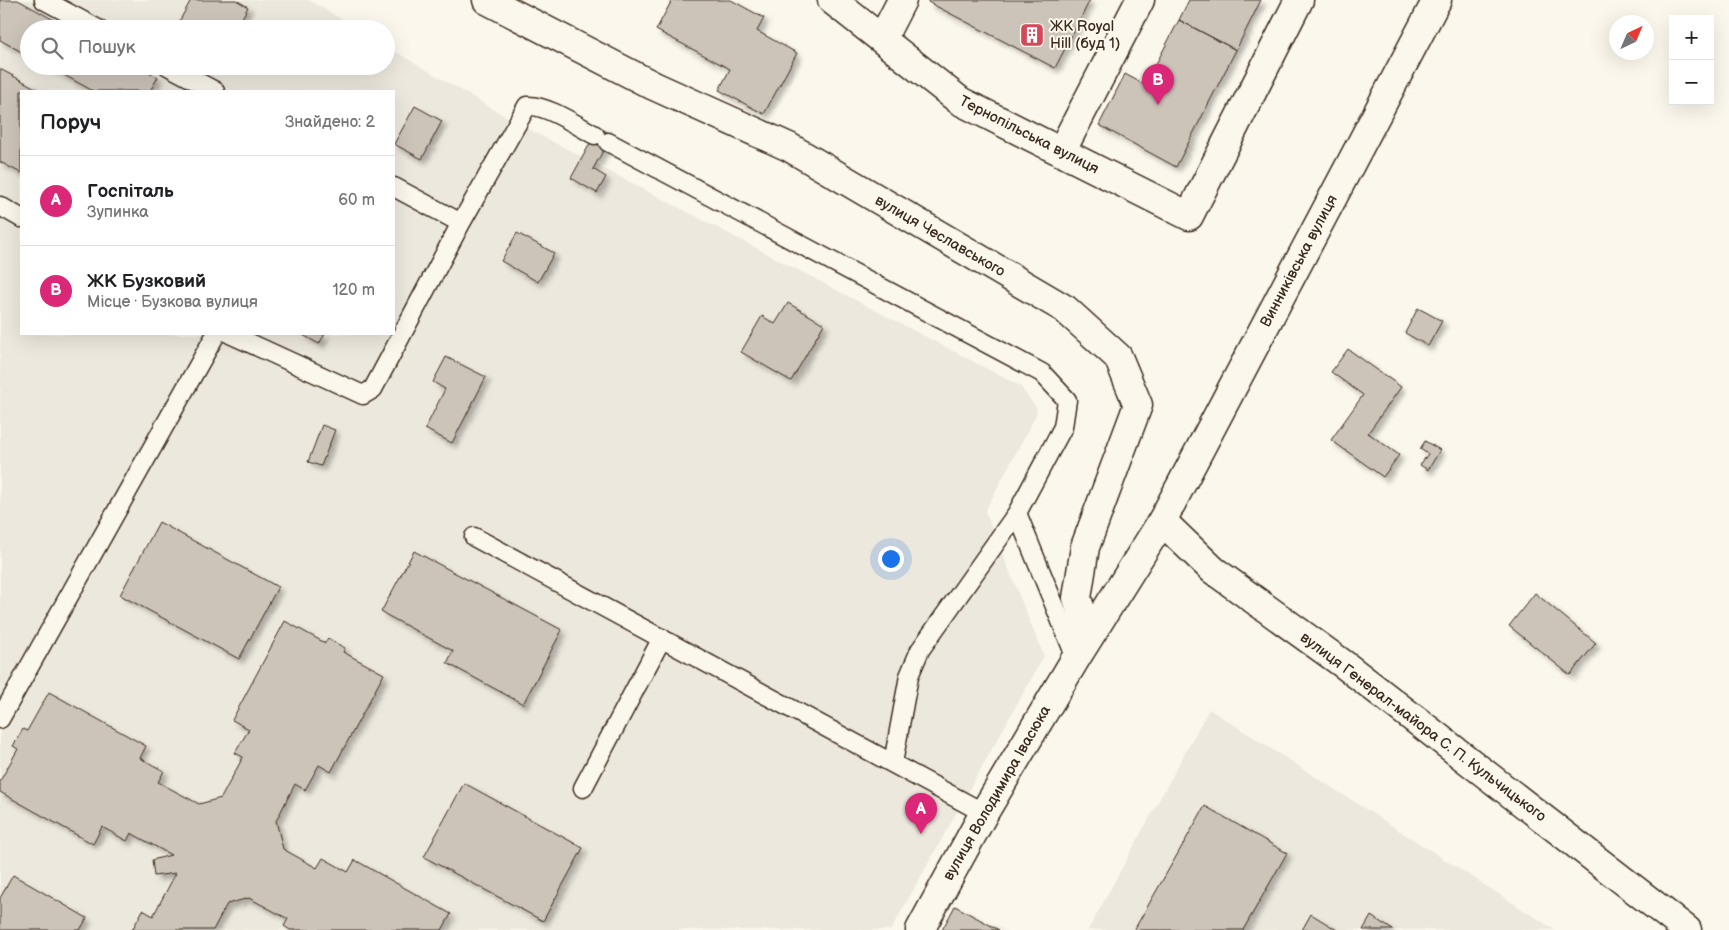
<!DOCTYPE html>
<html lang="uk">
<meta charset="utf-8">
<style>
:root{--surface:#fff;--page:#f2f2f2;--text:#202124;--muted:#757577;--line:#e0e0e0;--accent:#db2777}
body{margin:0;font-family:"Balsamiq Sans",sans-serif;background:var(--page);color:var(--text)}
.controls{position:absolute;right:15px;top:15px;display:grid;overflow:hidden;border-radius:0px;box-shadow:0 5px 20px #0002}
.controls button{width:45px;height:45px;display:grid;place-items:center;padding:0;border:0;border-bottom:1px solid var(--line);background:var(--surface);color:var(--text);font:25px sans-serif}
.compass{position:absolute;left:1609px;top:15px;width:45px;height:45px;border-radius:50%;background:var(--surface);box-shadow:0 5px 20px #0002;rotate:44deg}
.you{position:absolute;left:890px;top:558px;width:18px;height:18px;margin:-12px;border:4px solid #fff;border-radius:50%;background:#1a73e8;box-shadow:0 0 0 8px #1a73e833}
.badge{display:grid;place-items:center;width:32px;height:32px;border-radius:50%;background:var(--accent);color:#fff;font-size:16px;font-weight:700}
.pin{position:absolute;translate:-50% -41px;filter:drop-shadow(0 1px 2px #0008)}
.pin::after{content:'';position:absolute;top:26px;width:18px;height:15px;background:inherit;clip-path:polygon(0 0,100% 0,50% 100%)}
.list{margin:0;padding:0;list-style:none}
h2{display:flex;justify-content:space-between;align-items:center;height:65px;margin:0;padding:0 20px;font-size:21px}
h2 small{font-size:16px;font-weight:400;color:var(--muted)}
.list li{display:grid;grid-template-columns:32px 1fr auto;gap:15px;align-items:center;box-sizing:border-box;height:90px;padding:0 20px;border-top:1px solid var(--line)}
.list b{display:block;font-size:19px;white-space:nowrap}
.list p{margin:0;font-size:16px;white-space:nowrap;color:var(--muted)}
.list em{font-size:16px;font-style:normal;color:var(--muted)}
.icon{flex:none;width:28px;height:28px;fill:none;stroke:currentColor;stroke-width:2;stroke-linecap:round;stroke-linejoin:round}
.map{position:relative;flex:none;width:1729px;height:930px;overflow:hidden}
.search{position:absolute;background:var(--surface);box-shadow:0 5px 20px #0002;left:20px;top:20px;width:375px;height:55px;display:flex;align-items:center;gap:12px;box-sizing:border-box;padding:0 18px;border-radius:28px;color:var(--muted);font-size:19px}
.panel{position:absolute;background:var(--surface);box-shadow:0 5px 20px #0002;left:20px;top:90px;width:375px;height:245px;border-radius:0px}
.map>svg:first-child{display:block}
.built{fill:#ede8dd;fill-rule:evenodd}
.building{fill:#ccc4b9;stroke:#3b2a1e;filter:url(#shadow)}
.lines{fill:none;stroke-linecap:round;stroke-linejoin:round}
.lane-casing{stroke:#3b2a1e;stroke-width:21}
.street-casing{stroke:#3b2a1e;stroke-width:31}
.secondary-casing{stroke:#3b2a1e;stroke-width:31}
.lane{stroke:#fbf7ec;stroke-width:18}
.street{stroke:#fbf7ec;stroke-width:28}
.secondary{stroke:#fbf7ec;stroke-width:28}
.labels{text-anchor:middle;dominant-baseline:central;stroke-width:4;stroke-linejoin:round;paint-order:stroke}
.poi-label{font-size:15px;fill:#3b2a1e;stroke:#fbf7ec;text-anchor:start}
.street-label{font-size:15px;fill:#3b2a1e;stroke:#fbf7ec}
</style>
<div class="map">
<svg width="1729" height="930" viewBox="0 0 1729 930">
<defs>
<filter id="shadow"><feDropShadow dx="4.5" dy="4.5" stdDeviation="2.5" flood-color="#0004"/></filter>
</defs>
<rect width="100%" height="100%" fill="#fbf7ec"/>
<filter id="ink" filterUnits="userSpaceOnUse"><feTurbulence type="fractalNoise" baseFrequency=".02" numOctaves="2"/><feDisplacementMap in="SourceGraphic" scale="10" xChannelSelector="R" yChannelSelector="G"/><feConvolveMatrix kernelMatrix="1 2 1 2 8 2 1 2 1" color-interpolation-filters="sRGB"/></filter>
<g filter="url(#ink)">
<path class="built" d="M0,0H309L358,29H29V66H386V46L517,123L1020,386L1037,409L1035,417L985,511L1044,656L891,930H0ZM21,91H394V334H21Z
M1209,709L1555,930H1088Z"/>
<path class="building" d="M0,0H18L70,29H29V56L0,40Z
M191,0H236L248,7L236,29H175Z
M672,0H731L764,18L757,31L797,53L764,114L719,90L730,69L656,30Z
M929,0H1090L1055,68L928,2Z
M1189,0H1261L1236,50L1179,20Z
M1179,20L1236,50L1176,167L1099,125L1125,74L1145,85Z
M48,66H138L158,77L150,91H93Z
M0,69L41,91H21V173L0,162Z
M415,106L442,121L422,159L394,144Z
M599,127L612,135L593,169L606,177L597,193L571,178Z
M517,233L554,253L538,282L501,261Z
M788,303L824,324L791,381L741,352L762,316L775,324Z
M1418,308L1442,321L1428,346L1405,333Z
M301,334H325L319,344Z
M1348,349L1401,387L1368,433L1399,455L1383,477L1331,440L1363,395L1331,372Z
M446,357L486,377L452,443L425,429L445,389L433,382Z
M322,425L335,430L321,466L308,462Z
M1425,441L1440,450L1428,470L1420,465L1428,454L1420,449Z
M159,522L278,587L239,659L120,595Z
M414,551L562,630L523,704L447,663L453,651L381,612Z
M1535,593L1596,643L1570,675L1509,626Z
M285,621L325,643L328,639L345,648L343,652L384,674L331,772L319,765L305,790L295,784L276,821L283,849L317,868L323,858L348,872L355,860L451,914L442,930H290L284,926L288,919L249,898L227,904L213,930H132L143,910L153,916L176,873L154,876L152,860L171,855L131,833L127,841L102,827L93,844L0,792V781L18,749L13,746L23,729L27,731L49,692L146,746L140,758L164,771L158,782L199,804L221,798L243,757L235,753L249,729L232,720Z
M464,783L583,848L543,921L424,857Z
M1205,806L1287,853L1243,930H1134Z
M13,875L87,918L80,930H0V898Z
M955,906L999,930H942Z
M1311,914L1337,930H1302Z
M1371,916L1393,930H1363Z"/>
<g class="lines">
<defs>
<path id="lane" d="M44,0L98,29
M168,66L215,91
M608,142L1042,373L1067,400L1063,427L1017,513L1076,658
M394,187L461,223
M0,206L21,218
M230,334L363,395L373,389L461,223L527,106C545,104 578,126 595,135
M474,537L984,813
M0,719L216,334
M893,763L909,676L920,650L1017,513
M583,788L662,638"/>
<path id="street" d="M487,0L654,86L789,147L1065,309L1118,357L1138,405L1085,547L1077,598L1089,636
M832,0L960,101L1189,216L1299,0
M882,39L902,0
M1061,152L1140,0
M1162,521L1213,570L1346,666L1687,930"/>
<path id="secondary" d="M920,930L984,813L1076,658L1162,521L1437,0"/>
</defs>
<use href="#lane" class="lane-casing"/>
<use href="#street" class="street-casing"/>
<use href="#secondary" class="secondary-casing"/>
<use href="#lane" class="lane"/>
<use href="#street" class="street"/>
<use href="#secondary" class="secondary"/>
</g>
</g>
<defs>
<symbol id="building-square" viewBox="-11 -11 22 22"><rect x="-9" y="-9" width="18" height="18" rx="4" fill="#d1495b" stroke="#fbf7ec"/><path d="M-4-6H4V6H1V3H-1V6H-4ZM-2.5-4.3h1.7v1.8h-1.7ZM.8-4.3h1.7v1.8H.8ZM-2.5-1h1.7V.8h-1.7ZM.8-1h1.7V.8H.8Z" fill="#fff"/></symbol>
</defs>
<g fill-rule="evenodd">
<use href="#building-square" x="1018" y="21" width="28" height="28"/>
</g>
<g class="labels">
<g class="poi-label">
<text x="1050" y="26">ЖК Royal<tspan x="1050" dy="17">Hill (буд 1)</tspan></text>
</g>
<g class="street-label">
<text transform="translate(1029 135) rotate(27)">Тернопільська вулиця</text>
<text transform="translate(940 236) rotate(30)">вулиця Чеславського</text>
<text transform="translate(1299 261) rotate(-62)">Винниківська вулиця</text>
<text transform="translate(1423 727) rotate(37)">вулиця Генерал-майора С. П. Кульчицького</text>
<text transform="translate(997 793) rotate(-60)">вулиця Володимира Івасюка</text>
</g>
</g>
</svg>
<div class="controls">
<button>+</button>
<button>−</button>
</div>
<svg class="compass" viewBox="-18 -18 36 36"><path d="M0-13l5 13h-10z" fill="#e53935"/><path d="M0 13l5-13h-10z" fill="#757577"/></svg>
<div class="you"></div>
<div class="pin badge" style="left:921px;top:834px">A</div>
<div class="pin badge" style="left:1158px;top:105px">B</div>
<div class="search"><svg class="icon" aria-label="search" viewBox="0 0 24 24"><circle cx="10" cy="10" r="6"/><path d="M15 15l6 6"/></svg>Пошук</div>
<section class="panel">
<h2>Поруч<small>Знайдено: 2</small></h2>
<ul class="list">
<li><span class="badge">A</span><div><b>Госпіталь</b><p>Зупинка</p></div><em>60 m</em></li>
<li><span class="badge">B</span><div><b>ЖК Бузковий</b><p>Місце · Бузкова вулиця</p></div><em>120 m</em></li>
</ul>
</section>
</div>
